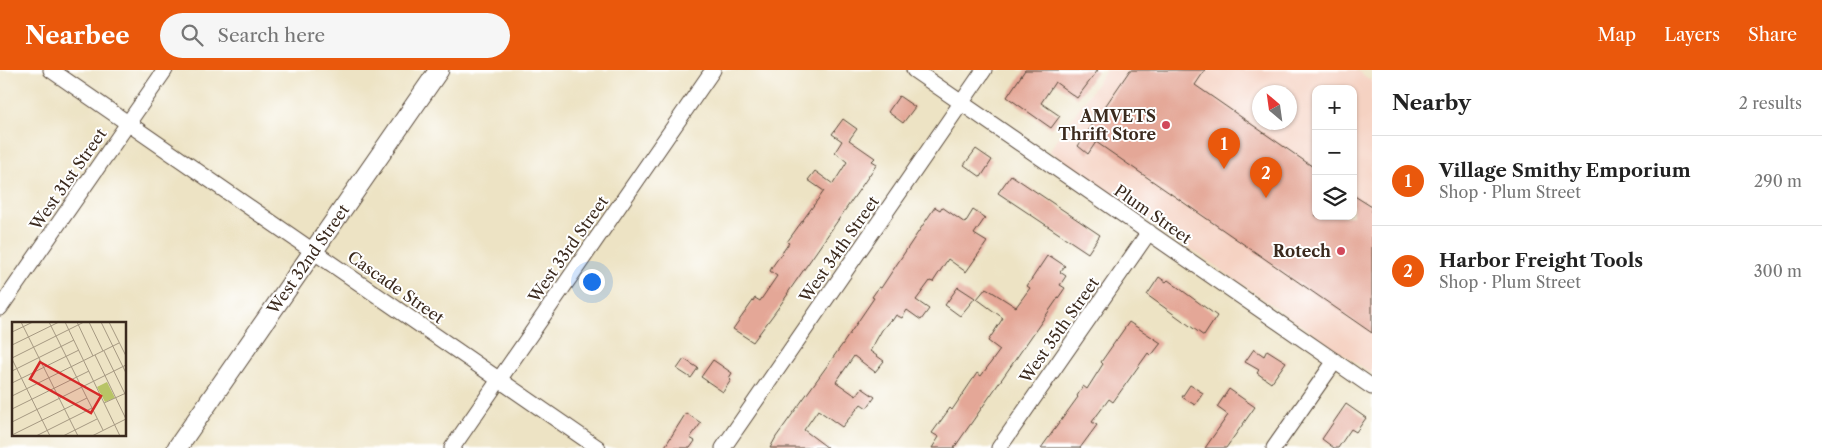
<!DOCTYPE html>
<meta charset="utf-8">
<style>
:root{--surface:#fff;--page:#f6f6f6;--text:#222;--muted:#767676;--line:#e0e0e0;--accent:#ea580c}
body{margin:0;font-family:"Libre Caslon Text",serif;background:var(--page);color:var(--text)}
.controls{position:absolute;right:15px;top:15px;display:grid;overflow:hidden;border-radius:10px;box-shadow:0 1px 4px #0004}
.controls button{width:45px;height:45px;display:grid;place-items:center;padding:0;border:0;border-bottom:1px solid var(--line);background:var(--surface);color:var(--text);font:25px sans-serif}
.compass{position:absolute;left:1252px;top:15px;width:45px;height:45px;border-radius:50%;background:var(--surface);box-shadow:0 1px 4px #0004;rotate:331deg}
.you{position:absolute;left:591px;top:211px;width:18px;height:18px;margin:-12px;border:4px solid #fff;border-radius:50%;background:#1a73e8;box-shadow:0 0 0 8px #1a73e833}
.badge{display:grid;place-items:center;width:32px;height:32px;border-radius:50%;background:var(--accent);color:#fff;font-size:16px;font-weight:700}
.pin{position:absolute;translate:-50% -41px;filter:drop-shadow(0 1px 2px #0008)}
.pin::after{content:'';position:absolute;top:26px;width:18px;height:15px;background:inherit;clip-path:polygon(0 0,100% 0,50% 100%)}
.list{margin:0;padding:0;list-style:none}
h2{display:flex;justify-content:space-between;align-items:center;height:65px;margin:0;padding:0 20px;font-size:21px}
h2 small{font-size:16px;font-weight:400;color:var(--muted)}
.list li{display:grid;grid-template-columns:32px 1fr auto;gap:15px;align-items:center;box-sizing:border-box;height:90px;padding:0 20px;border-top:1px solid var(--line)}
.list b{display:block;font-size:19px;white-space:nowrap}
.list p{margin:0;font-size:16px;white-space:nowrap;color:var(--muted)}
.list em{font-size:16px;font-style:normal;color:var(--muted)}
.icon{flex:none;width:28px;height:28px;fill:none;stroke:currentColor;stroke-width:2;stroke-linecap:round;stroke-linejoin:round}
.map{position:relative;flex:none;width:1372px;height:378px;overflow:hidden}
header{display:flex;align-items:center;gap:30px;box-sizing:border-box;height:70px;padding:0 25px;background:var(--accent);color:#fff}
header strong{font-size:24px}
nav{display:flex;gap:28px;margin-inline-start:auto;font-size:18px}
.search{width:350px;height:45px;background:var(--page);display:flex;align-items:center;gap:12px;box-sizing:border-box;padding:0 18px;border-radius:28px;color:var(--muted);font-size:19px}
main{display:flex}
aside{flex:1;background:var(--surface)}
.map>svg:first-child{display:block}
.built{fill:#f5d2c2;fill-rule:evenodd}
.building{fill:#e4a797}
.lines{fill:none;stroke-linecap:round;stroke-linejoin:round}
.minor-casing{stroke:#564637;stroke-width:17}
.tertiary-casing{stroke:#564637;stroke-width:21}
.minor{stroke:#fff;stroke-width:15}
.tertiary{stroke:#fff;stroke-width:19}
.poi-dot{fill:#d1495b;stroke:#fff;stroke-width:2}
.labels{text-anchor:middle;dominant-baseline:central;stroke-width:4;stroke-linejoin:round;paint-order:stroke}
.poi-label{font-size:16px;font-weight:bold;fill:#3b2a1e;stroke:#fff;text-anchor:end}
.street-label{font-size:16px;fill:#3b2a1e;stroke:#fff}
.inset-road{fill:none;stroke:#a69982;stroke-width:1}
.view{fill:#d62828;fill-opacity:0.15;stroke:#d62828;stroke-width:2.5}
.inset-edge{fill:none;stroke:#3b2a1e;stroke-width:2.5}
</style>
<header>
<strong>Nearbee</strong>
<div class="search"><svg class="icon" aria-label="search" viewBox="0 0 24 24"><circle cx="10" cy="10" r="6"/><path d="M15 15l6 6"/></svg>Search here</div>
<nav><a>Map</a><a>Layers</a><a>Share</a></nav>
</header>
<main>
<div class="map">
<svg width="1372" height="378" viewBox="0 0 1372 378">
<rect width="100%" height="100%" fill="#fff"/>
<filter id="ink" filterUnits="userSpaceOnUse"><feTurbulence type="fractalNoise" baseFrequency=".02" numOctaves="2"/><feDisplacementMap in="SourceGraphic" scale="10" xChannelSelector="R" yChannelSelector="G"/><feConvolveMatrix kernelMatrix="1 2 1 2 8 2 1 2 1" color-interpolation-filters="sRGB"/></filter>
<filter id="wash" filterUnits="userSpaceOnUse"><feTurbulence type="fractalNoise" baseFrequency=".0096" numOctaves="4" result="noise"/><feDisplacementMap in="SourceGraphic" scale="20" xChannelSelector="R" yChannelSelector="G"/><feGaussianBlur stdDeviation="1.12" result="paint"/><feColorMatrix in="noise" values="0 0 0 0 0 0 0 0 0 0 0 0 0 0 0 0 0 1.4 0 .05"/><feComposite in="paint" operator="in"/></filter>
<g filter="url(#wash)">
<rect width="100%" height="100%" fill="#ede3c4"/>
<path class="built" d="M1106,0H1356L1372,11V304L1049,81ZM1316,19H1353V146H1316ZM1260,22H1290V52H1260Z"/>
<g id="blocks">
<path class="building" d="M1025,0H1098L1077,28L1055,12L1041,33L1060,46L1051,58L1007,27Z
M1130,0H1205L1195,15L1316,99V146H1353V125L1372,137V263L1096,72L1088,84L1078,76Z
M899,26L915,37L903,53L888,42Z
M843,49L857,59L849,70L875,88L872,91L877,94L787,224H788L776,241L753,272L733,259L755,228L760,231L777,206L770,201L772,197L789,173L787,172L824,121L808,110L815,101L833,114L847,92L835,82L842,71L832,64Z
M976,79L992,90L981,107L964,95Z
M1011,105L1100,165L1088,183L998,123Z
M935,137L940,140L942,137L965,153L973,140L985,148L974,164L987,172L966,202L948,189L933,212L930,211L916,230L929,239L921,250L907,240L902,248L896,245L892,251L891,249L882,260L870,281L884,291L875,302L854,286L836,312L856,326L862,318L875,327L867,338L861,334L842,357L818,340L804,360L828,378H770L776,367L842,275L874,228L872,227L879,217L881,218Z
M1047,186L1049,187L1050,186L1065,196L1060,202L1066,206L1060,215L1065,218L954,378H932L939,367L932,363L950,338L952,340L977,303L981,306L1000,280L988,271L1003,248L977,229L986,218L1016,237L1030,218L1027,216Z
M1159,207L1166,212L1168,210L1217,246L1204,266L1147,225Z
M958,217L975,228L960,246L945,235Z
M1129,252L1161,273L1151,286L1148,283L1113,332L1109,329L1092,352L1097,355L1080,378H1041L1078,327L1077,326L1083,316L1087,319L1103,294L1101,292Z
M1254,279L1264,286L1267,280L1286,292L1271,313L1257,303L1259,300L1245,292Z
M684,289L698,298L691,308L677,299Z
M713,290L732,303L729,308L731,310L723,322L701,307Z
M1190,315L1203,323L1195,335L1182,327Z
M1229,319L1255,337L1226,378H1205L1228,345L1217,337Z
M1346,334L1366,348L1356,362L1351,359L1338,378H1334L1322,369Z
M686,343L701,353L690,368L695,371L690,378H664Z"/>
</g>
</g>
<g filter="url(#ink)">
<use href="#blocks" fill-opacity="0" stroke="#564637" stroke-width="1"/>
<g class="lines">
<defs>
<path id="minor" d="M51,0L598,378
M914,0L1372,317
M0,238L165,0
M452,378L713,0
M723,378L984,0
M999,378L1149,162
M1274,378L1335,291"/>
<path id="tertiary" d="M177,378L439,0"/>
</defs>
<use href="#minor" class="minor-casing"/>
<use href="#tertiary" class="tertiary-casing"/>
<use href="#minor" class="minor"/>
<use href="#tertiary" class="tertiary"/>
</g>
</g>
<g class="poi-dot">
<circle cx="1166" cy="55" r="5"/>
<circle cx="1341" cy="181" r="5"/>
</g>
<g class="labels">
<g class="poi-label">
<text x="1156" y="46">AMVETS<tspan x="1156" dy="18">Thrift Store</tspan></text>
<text x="1331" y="181">Rotech</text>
</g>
<g class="street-label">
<text transform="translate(68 109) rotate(-55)">West 31st Street</text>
<text transform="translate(1153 144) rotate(35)">Plum Street</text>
<text transform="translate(568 179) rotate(-55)">West 33rd Street</text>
<text transform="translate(839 179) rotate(-55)">West 34th Street</text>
<text transform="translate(308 189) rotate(-55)">West 32nd Street</text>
<text transform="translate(396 217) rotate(35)">Cascade Street</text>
<text transform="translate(1059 260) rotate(-55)">West 35th Street</text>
</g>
</g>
<g transform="translate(12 252)">
<rect width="114" height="114" fill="#ede3c4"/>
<path d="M95,60L103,76L93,80L85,65Z" fill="#b8c466"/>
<path class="inset-road" d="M9,0L66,114M37,0L91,108M53,0L108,114M65,0L81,34M77,0L91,29M89,0L114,51M97,0L114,34M0,10L21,0M0,23L47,0M92,29L114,74M83,33L114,97M0,36L72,0M0,37L38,114M0,49L62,18M0,61L67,28M0,74L107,21M92,81L114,71M0,87L77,49M0,100L114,43M0,113L75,76M24,114L80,86M51,114L85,97M80,114L114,97"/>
<path class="view" d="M28,40L89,74L79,91L18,57Z"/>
<rect width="114" height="114" class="inset-edge"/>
</g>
</svg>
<div class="controls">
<button>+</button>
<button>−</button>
<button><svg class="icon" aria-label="layers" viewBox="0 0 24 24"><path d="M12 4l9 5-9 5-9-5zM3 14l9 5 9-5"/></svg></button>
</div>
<svg class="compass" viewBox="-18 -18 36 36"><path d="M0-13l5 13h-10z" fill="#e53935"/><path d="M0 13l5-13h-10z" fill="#767676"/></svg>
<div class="you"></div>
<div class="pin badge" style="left:1224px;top:99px">1</div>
<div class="pin badge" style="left:1266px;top:128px">2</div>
</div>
<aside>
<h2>Nearby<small>2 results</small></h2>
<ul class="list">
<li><span class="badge">1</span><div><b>Village Smithy Emporium</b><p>Shop · Plum Street</p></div><em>290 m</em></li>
<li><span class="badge">2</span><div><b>Harbor Freight Tools</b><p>Shop · Plum Street</p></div><em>300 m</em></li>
</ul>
</aside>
</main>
